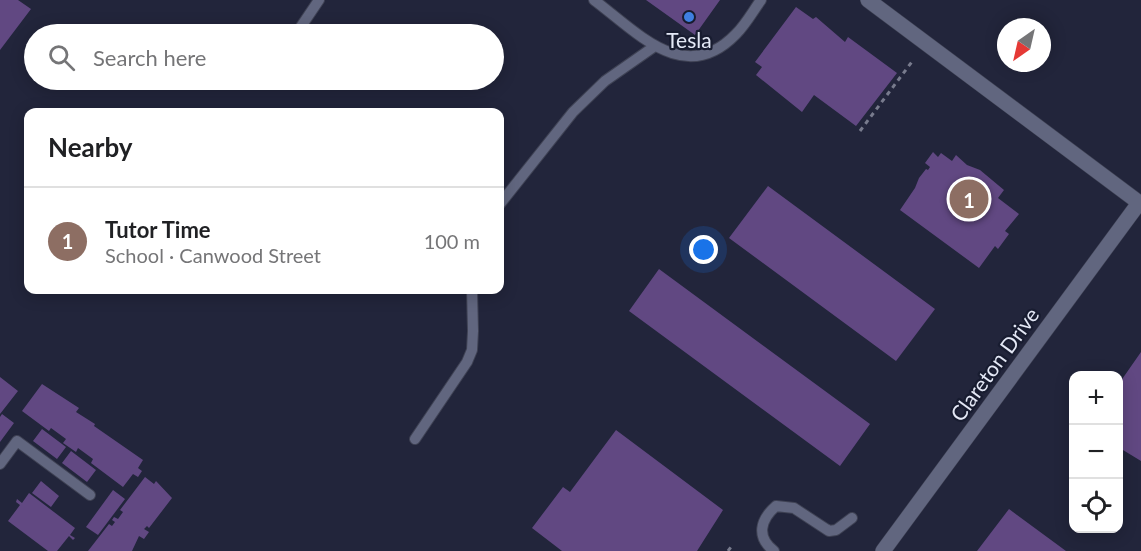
<!DOCTYPE html>
<meta charset="utf-8">
<style>
:root{--surface:#fff;--page:#f6f6f6;--text:#202124;--muted:#757577;--line:#e0e0e0;--accent:#7e5b4b}
body{margin:0;font-family:Lato,sans-serif;background:var(--page);color:var(--text)}
.controls{position:absolute;right:18px;bottom:18px;display:grid;overflow:hidden;border-radius:12px;box-shadow:0 3px 15px #0003}
.controls button{width:54px;height:54px;display:grid;place-items:center;padding:0;border:0;border-bottom:2px solid var(--line);background:var(--surface);color:var(--text);font:30px sans-serif}
.compass{position:absolute;left:997px;top:18px;width:54px;height:54px;border-radius:50%;background:var(--surface);box-shadow:0 3px 15px #0003;rotate:214deg}
.you{position:absolute;left:704px;top:250px;width:21px;height:21px;margin:-15px;border:4px solid #fff;border-radius:50%;background:#1a73e8;box-shadow:0 0 0 9px #1a73e833}
.badge{display:grid;place-items:center;width:39px;height:39px;border-radius:50%;background:var(--accent);color:#fff;font-size:20px;font-weight:700}
.pin{position:absolute;translate:-50% -50%;border:3px solid #fff;box-shadow:0 2px 6px #0006}
.list{margin:0;padding:0;list-style:none}
h2{display:flex;justify-content:space-between;align-items:center;height:78px;margin:0;padding:0 24px;font-size:26px}
h2 small{font-size:20px;font-weight:400;color:var(--muted)}
.list li{display:grid;grid-template-columns:39px 1fr auto;gap:18px;align-items:center;box-sizing:border-box;height:108px;padding:0 24px;border-top:2px solid var(--line)}
.list b{display:block;font-size:22px;white-space:nowrap}
.list p{margin:0;font-size:20px;white-space:nowrap;color:var(--muted)}
.list em{font-size:20px;font-style:normal;color:var(--muted)}
.icon{flex:none;width:33px;height:33px;fill:none;stroke:currentColor;stroke-width:2;stroke-linecap:round;stroke-linejoin:round}
.map{position:relative;flex:none;width:1141px;height:551px;overflow:hidden}
.search{position:absolute;background:var(--surface);box-shadow:0 3px 15px #0003;left:24px;top:24px;width:480px;height:66px;display:flex;align-items:center;gap:15px;box-sizing:border-box;padding:0 21px;border-radius:33px;color:var(--muted);font-size:22px}
.panel{position:absolute;background:var(--surface);box-shadow:0 3px 15px #0003;left:24px;top:108px;width:480px;height:186px;border-radius:12px}
.map>svg:first-child{display:block}
.building{fill:#614882}
.lines{fill:none;stroke-linecap:round;stroke-linejoin:round}
.lane-casing{stroke:#3f4254;stroke-width:12}
.street-casing{stroke:#3f4254;stroke-width:16}
.path{stroke:#787b8d;stroke-width:3;stroke-dasharray:4.5 4.5;stroke-linecap:butt}
.lane{stroke:#61667f;stroke-width:10}
.street{stroke:#61667f;stroke-width:15}
.shop-dot{fill:#3f7fe0;stroke:#181c30;stroke-width:2}
.labels{text-anchor:middle;dominant-baseline:central;stroke-width:4.5;stroke-linejoin:round;paint-order:stroke}
.poi-label{font-size:21px;fill:#e4e8f6;stroke:#181c30}
.street-label{font-size:21px;fill:#e4e8f6;stroke:#181c30}
</style>
<div class="map">
<svg width="1141" height="551" viewBox="0 0 1141 551">
<rect width="100%" height="100%" fill="#22253b"/>
<path class="building" d="M0,0H18L31,9L0,50Z
M646,0H720L695,35Z
M796,7L813,19L816,17L845,42L848,37L897,73L856,126L814,95L802,112L756,75L762,67L755,62Z
M933,152L938,157L941,153L952,161L956,155L967,165L980,170L1004,190L998,198L1019,214L1005,231L1009,234L998,249L995,246L979,268L900,210L915,188L919,178L926,169L928,170L930,167L925,163Z
M768,186L935,309L896,361L729,238Z
M659,269L870,424L840,466L629,311Z
M1141,352V461L1118,447V385Z
M0,377L18,391L0,414Z
M42,384L79,408L76,412L95,424L94,426L143,460L138,468L142,471L138,477L133,474L123,487L91,463L93,459L78,448L76,452L63,443L66,439L51,428L49,431L22,411Z
M2,414L14,423L0,442V417Z
M42,429L66,447L57,459L33,441Z
M616,430L723,510L697,551H562L532,528L563,487L570,492Z
M71,451L96,470L87,482L62,463Z
M145,477L154,484L156,481L172,498L149,528L147,526L144,529L149,532L144,539L139,536L132,551H88L109,524L112,526L115,522L112,520L114,517L118,519L123,512L120,510Z
M41,481L59,496L51,507L32,493Z
M113,490L125,499L98,535L86,527Z
M29,493L75,528L70,535L75,538L73,540L69,536L57,551H48L8,521L20,505L16,502L17,499L22,503Z
M1009,509L1066,551H977Z"/>
<g class="lines">
<defs>
<path id="lane" d="M594,0C638,33 685,87 736,34C746,24 753,11 761,0
M296,34L319,0
M500,204L573,112L605,81L655,46
M415,439L467,362L472,350L473,331L472,290
M0,464L17,441L90,495
M774,551C756,537 760,520 776,506L794,508L829,531L836,530L852,518"/>
<path id="street" d="M868,0L1141,204
M883,551L1139,203"/>
</defs>
<use href="#lane" class="lane-casing"/>
<use href="#street" class="street-casing"/>
<path class="path" d="M860,131L914,59
M728,551L731,547"/>
<use href="#lane" class="lane"/>
<use href="#street" class="street"/>
</g>
<circle class="shop-dot" cx="689" cy="17" r="6"/>
<g class="labels">
<g class="poi-label">
<text x="689" y="39">Tesla</text>
</g>
<g class="street-label">
<text transform="translate(994 364) rotate(-54)">Clareton Drive</text>
</g>
</g>
</svg>
<div class="controls">
<button>+</button>
<button>−</button>
<button><svg class="icon" aria-label="locate" viewBox="0 0 24 24"><circle cx="12" cy="12" r="6"/><path d="M12 2v4M12 18v4M2 12h4M18 12h4"/></svg></button>
</div>
<svg class="compass" viewBox="-18 -18 36 36"><path d="M0-13l5 13h-10z" fill="#e53935"/><path d="M0 13l5-13h-10z" fill="#757577"/></svg>
<div class="you"></div>
<div class="pin badge" style="left:969px;top:199px;background:#8d6e63">1</div>
<div class="search"><svg class="icon" aria-label="search" viewBox="0 0 24 24"><circle cx="10" cy="10" r="6"/><path d="M15 15l6 6"/></svg>Search here</div>
<section class="panel">
<h2>Nearby<small></small></h2>
<ul class="list">
<li><span class="badge" style="background:#8d6e63">1</span><div><b>Tutor Time</b><p>School · Canwood Street</p></div><em>100 m</em></li>
</ul>
</section>
</div>
